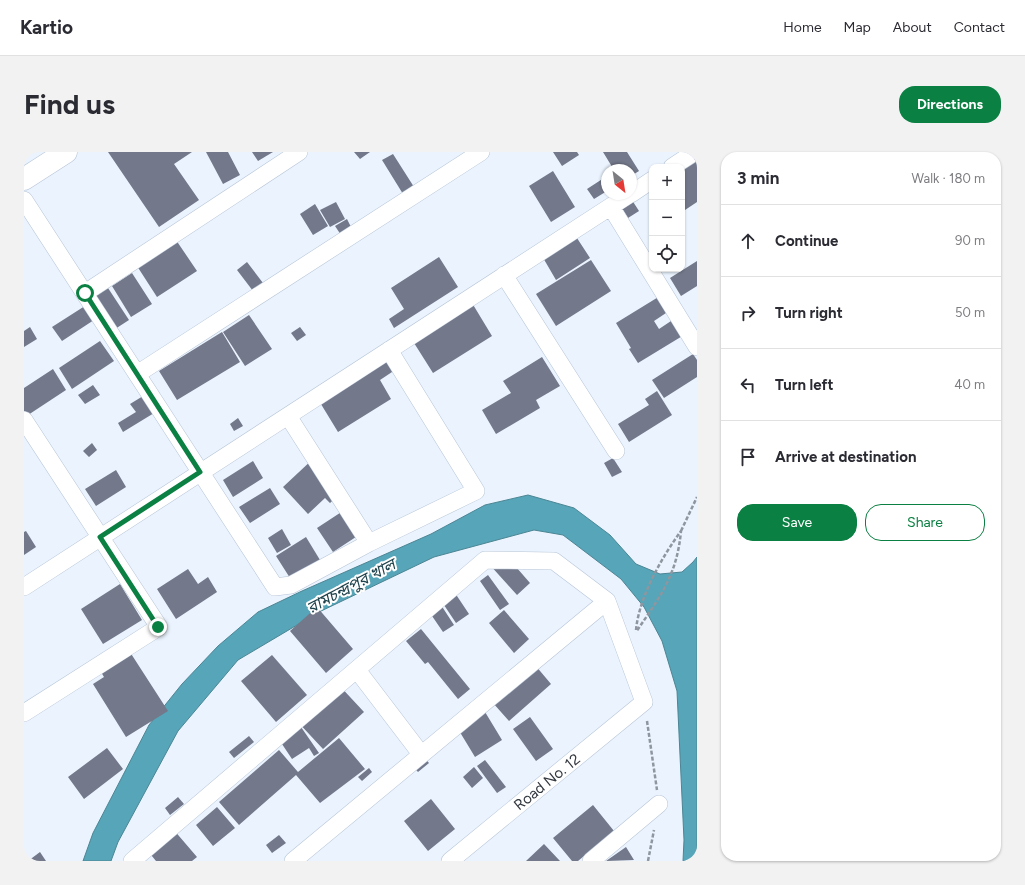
<!DOCTYPE html>
<meta charset="utf-8">
<style>
:root{--surface:#fff;--page:#f2f2f3;--text:#2b2b33;--muted:#7c7c81;--line:#e1e1e2;--accent:#0b8043}
body{margin:0;font-family:Figtree,"Noto Sans Bengali",sans-serif;background:var(--page);color:var(--text)}
.controls{position:absolute;right:12px;top:12px;display:grid;overflow:hidden;border-radius:8px;box-shadow:0 1px 3px #0004}
.controls button{width:36px;height:36px;display:grid;place-items:center;padding:0;border:0;border-bottom:1px solid var(--line);background:var(--surface);color:var(--text);font:20px sans-serif}
.compass{position:absolute;left:577px;top:12px;width:36px;height:36px;border-radius:50%;background:var(--surface);box-shadow:0 1px 3px #0004;rotate:150deg}
.stop{position:absolute;width:12px;height:12px;margin:-9px;border:3px solid #0b8043;border-radius:50%;background:#fff}
.stop.end{background:#0b8043;border-color:#fff;box-shadow:0 1px 4px #0008}
.list{margin:0;padding:0;list-style:none}
h2{display:flex;justify-content:space-between;align-items:center;height:52px;margin:0;padding:0 16px;font-size:17px}
h2 small{font-size:13px;font-weight:400;color:var(--muted)}
.list li{display:grid;grid-template-columns:26px 1fr auto;gap:12px;align-items:center;box-sizing:border-box;height:72px;padding:0 16px;border-top:1px solid var(--line)}
.list b{display:block;font-size:15px;white-space:nowrap}
.list em{font-size:13px;font-style:normal;color:var(--muted)}
.actions{display:flex;gap:8px;padding:12px 16px}
.actions a{flex:1;padding:9px 0;border:1px solid var(--accent);border-radius:16px;text-align:center;font-size:14px;color:var(--accent)}
.actions .main{background:var(--accent);color:#fff}
.icon{flex:none;width:22px;height:22px;fill:none;stroke:currentColor;stroke-width:2;stroke-linecap:round;stroke-linejoin:round}
.map{position:relative;flex:none;width:673px;height:709px;overflow:hidden;border-radius:16px}
header{display:flex;align-items:center;gap:24px;box-sizing:border-box;height:56px;padding:0 20px;background:var(--surface);border-bottom:1px solid var(--line)}
header strong{font-size:19px}
nav{display:flex;gap:22px;margin-inline-start:auto;font-size:14px}
.intro{display:flex;align-items:center;justify-content:space-between;box-sizing:border-box;height:96px;padding:0 24px}
h1{margin:0;font-size:28px}
.button{padding:10px 18px;border-radius:16px;background:var(--accent);color:#fff;font-size:14px;font-weight:700}
main{display:flex;gap:24px;padding:0 24px}
aside{flex:1;background:var(--surface);border-radius:16px;box-shadow:0 1px 3px #0004}
.map>svg:first-child{display:block}
.water{fill:#56a5b8;stroke:#4c8594}
.building{fill:#73788a}
.lines{fill:none;stroke-linecap:round;stroke-linejoin:round}
.minor-casing{stroke:#b7c5d7;stroke-width:18}
.tertiary-casing{stroke:#b7c5d7;stroke-width:23}
.path{stroke:#8f969f;stroke-width:2.5;stroke-dasharray:4 2;stroke-linecap:butt}
.minor{stroke:#fff;stroke-width:17}
.tertiary{stroke:#fff;stroke-width:22}
.route{stroke:#0b8043;stroke-width:5}
.labels{text-anchor:middle;dominant-baseline:central;stroke-width:4;stroke-linejoin:round;paint-order:stroke}
.street-label{font-size:15px;fill:#343940;stroke:#fff}
.water-label{font-size:16px;font-style:italic;fill:#1d424b;stroke:#fff}
</style>
<header>
<strong>Kartio</strong>
<nav><a>Home</a><a>Map</a><a>About</a><a>Contact</a></nav>
</header>
<div class="intro"><h1>Find us</h1><a class="button">Directions</a></div>
<main>
<div class="map">
<svg width="673" height="709" viewBox="0 0 673 709">
<rect width="100%" height="100%" fill="#eaf3fe"/>
<path class="water" d="M504,343L550,356L586,383L612,412L636,422L658,420L669,410L673,405V709H659L660,688L653,539L638,489L620,455L597,427L539,383L510,378L410,405L295,460L214,508L154,579L94,690L87,709H59L69,681L125,573L158,532L194,494L234,460L278,439L407,382L461,353Z"/>
<path class="building" d="M84,0H168L150,12L175,48L135,75Z
M182,0H204L216,23L199,32Z
M228,0H249L234,9Z
M330,0H346L336,7Z
M529,0H553L555,3L538,14Z
M579,0H603L615,19L607,24V18H590Z
M369,2L390,35L379,42L358,8Z
M673,5V50L658,60V15Z
M529,19L551,55L527,70L505,34Z
M583,24V39L570,47L563,37Z
M606,45L615,59L604,66L595,52Z
M312,50L321,67L306,75L296,58Z
M291,52L304,74L289,83L276,62Z
M323,67L328,77L317,83L311,74Z
M551,83L566,106L532,128L518,104Z
M152,88L173,119L133,145L113,114Z
M415,105L434,135L370,176L365,167L380,157L367,136Z
M567,108L587,139L532,174L512,142Z
M673,109V134L657,144L646,126Z
M223,110L239,131L229,139L213,118Z
M108,121L128,152L107,165L88,134Z
M84,136L105,168L88,179L67,147Z
M636,144L645,159L630,169L635,177L650,167L660,183L614,211L605,197L607,196L592,171Z
M445,146L468,184L409,221L385,183Z
M64,152L73,166L38,189L28,175Z
M225,163L248,197L221,214L199,180Z
M6,175L13,187L0,195V179Z
M276,175L282,183L273,189L267,181Z
M198,180L216,210L153,248L135,219Z
M76,189L90,209L48,237L35,216Z
M357,196L371,218L356,228L367,247L314,280L289,239Z
M669,202L673,208V225L640,246L628,228Z
M518,205L536,234L512,248L516,256L472,282L458,258L487,241L479,229Z
M29,217L42,238L1,265L0,263V236Z
M69,233L76,243L61,252L54,243Z
M633,239L648,263L605,290L594,272L625,253L621,247Z
M124,241L135,258L99,280L94,271L112,260L106,252Z
M214,266L219,274L210,279L206,272Z
M68,291L73,298L65,305L59,299Z
M290,306L320,338L306,351L301,346L284,362L259,335Z
M589,306L598,320L588,325L580,311Z
M229,309L239,326L209,345L199,328Z
M92,318L102,335L72,354L61,337Z
M246,336L256,352L226,371L215,355Z
M325,355L341,379L309,400L293,376Z
M258,377L267,393L253,401L244,386Z
M2,379L12,395L0,403V380Z
M282,385L296,408L266,426L252,404Z
M479,400L506,431L493,443L465,412Z
M164,417L174,432L184,425L193,440L152,467L133,437Z
M464,423L485,452L476,458L456,429Z
M96,432L118,468L79,492L57,457Z
M431,441L445,462L432,471L418,450Z
M417,453L430,473L419,480L406,461Z
M293,455L329,497L302,521L266,479Z
M480,458L505,487L490,501L465,471Z
M397,477L446,537L434,547L404,510L401,512L382,489Z
M104,497L144,559L102,585L69,532L80,525L74,515Z
M248,503L283,543L252,570L217,529Z
M511,513L527,532L485,569L469,551Z
M313,531L340,560L299,597L272,568Z
M458,555L478,588L451,605L431,572Z
M506,565L529,597L512,609L489,577Z
M277,575L295,601L290,604L285,596L268,607L256,589Z
M225,584L230,590L210,606L205,600Z
M315,586L341,617L296,651L272,623L215,673L195,650L255,598L274,620Z
M83,596L99,617L60,647L44,625Z
M396,601L405,611L394,620L385,610Z
M461,608L482,635L473,641L453,614Z
M450,615L459,626L448,636L439,625Z
M345,616L348,620L338,629L334,625Z
M154,645L160,652L146,663L141,656Z
M407,647L431,677L404,699L380,669Z
M569,653L590,679L554,709H548L529,686Z
M193,655L211,676L189,694L172,673Z
M149,677L173,705L168,709H132L123,698Z
M255,683L262,691L248,701L242,693Z
M520,692L536,709H502Z
M602,695L610,708L582,709Z
M16,700L22,709H4Z"/>
<g class="lines">
<defs>
<path id="minor" d="M648,15L671,0
M607,42L628,28
M0,48L251,435L267,433L345,391L452,339L365,198
M587,55L673,195
M480,123L592,299
M61,141L275,0
M113,222L457,0
M264,264L345,391
M0,268L135,475L0,561
M0,435L606,42
M333,518L397,602
M108,709L461,408L530,409L583,449L620,550L426,709
M269,709L583,449
M567,709L635,652"/>
<path id="tertiary" d="M0,27L42,0"/>
</defs>
<use href="#minor" class="minor-casing"/>
<use href="#tertiary" class="tertiary-casing"/>
<path class="path" d="M657,379L673,345
M612,478C615,445 638,405 657,379C653,423 636,445 612,480
M623,569L633,638
M624,709L630,678"/>
<use href="#minor" class="minor"/>
<use href="#tertiary" class="tertiary"/>
</g>
<g class="lines">
<path class="route" d="M61,141L176,320L76,385L134,475"/>
</g>
<g class="labels">
<g class="street-label">
<text transform="translate(523 630) rotate(-39)">Road No. 12</text>
</g>
<g class="water-label">
<text transform="translate(327 434) rotate(-28)">রামচন্দ্রপুর খাল</text>
</g>
</g>
</svg>
<div class="controls">
<button>+</button>
<button>−</button>
<button><svg class="icon" aria-label="locate" viewBox="0 0 24 24"><circle cx="12" cy="12" r="6"/><path d="M12 2v4M12 18v4M2 12h4M18 12h4"/></svg></button>
</div>
<svg class="compass" viewBox="-18 -18 36 36"><path d="M0-13l5 13h-10z" fill="#e53935"/><path d="M0 13l5-13h-10z" fill="#7c7c81"/></svg>
<div class="stop" style="left:61px;top:141px"></div>
<div class="stop end" style="left:134px;top:475px"></div>
</div>
<aside>
<h2>3 min<small>Walk · 180 m</small></h2>
<ul class="list">
<li><svg class="icon" aria-label="ahead" viewBox="0 0 24 24"><path d="M12 20V5M6 11l6-6 6 6"/></svg><div><b>Continue</b></div><em>90 m</em></li>
<li><svg class="icon" aria-label="right" viewBox="0 0 24 24"><path d="M7 20v-9h11M14 6l5 5-5 5"/></svg><div><b>Turn right</b></div><em>50 m</em></li>
<li><svg class="icon" aria-label="left" viewBox="0 0 24 24"><path d="M17 20v-9H6M10 6l-5 5 5 5"/></svg><div><b>Turn left</b></div><em>40 m</em></li>
<li><svg class="icon" aria-label="arrive" viewBox="0 0 24 24"><path d="M6 21V4h12l-3 4 3 4H6"/></svg><div><b>Arrive at destination</b></div></li>
</ul>
<div class="actions"><a class="main">Save</a><a>Share</a></div>
</aside>
</main>
